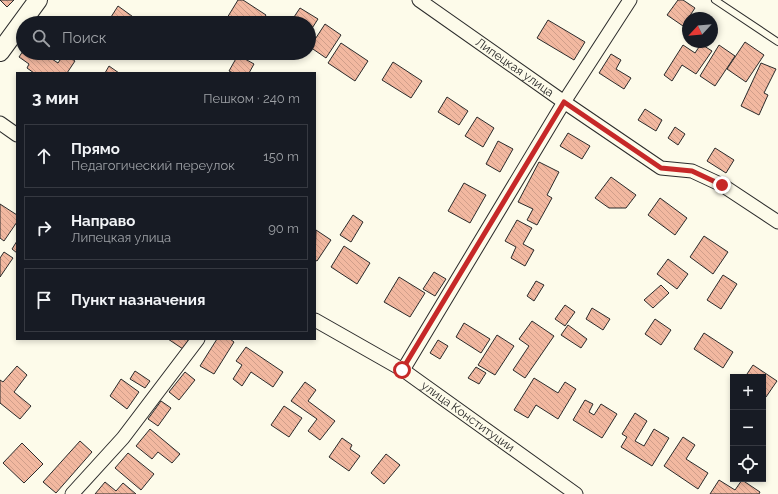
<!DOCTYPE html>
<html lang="ru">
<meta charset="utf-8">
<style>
:root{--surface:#171b24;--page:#20242c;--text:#f1f3f6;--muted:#9ea1a6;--line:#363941}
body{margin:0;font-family:Raleway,sans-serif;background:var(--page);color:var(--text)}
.controls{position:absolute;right:12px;bottom:12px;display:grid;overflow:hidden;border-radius:0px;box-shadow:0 2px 6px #0003}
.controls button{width:36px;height:36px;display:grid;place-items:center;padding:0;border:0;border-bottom:1px solid var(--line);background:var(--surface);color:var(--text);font:20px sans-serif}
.compass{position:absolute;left:682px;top:12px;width:36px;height:36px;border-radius:50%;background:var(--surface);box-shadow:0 2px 6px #0003;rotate:244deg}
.stop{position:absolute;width:12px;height:12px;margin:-9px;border:3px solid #c62828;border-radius:50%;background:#fff}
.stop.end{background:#c62828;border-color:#fff;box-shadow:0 1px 4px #0008}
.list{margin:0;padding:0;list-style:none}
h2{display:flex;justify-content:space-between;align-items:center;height:52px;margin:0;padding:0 16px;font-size:17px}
h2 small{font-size:13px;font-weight:400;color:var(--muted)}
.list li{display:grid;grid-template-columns:26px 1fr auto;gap:12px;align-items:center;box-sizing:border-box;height:64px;margin:0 8px 8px;padding:0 8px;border:1px solid var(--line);border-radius:0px}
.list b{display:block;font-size:15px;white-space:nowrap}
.list p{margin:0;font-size:13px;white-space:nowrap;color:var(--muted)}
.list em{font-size:13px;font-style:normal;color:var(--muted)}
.icon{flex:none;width:22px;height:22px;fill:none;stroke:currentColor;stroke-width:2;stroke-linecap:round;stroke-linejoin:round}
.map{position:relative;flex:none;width:778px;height:494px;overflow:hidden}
.search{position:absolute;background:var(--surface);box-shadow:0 2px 6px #0003;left:16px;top:16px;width:300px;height:44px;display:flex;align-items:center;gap:10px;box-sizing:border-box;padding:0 14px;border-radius:22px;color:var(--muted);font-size:15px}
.panel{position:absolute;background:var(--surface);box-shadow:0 2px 6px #0003;left:16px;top:72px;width:300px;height:268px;border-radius:0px}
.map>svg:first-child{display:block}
.building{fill:url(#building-back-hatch);stroke:#2b2b2b}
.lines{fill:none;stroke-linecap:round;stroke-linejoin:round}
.lane-casing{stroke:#2b2b2b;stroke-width:8}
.street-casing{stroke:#2b2b2b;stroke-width:15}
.secondary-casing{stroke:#2b2b2b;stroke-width:20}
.lane{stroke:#fdfbea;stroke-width:6}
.street{stroke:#fdfbea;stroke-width:13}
.secondary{stroke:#fdfbea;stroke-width:18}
.route{stroke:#c62828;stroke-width:5}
.labels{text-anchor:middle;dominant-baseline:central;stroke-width:3;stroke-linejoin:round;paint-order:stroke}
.street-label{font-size:12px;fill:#2b2b2b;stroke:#fdfbea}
</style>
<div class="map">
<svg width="778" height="494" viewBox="0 0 778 494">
<defs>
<pattern id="building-back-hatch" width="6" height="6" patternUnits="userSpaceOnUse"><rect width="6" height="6" fill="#f2b8a0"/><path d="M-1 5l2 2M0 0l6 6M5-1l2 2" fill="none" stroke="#d09e8a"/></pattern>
</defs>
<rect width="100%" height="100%" fill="#fdfbea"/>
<path class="building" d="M0,0H14L7,7Z
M238,0H243L266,15L261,23H250L247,21L245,23H236L227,18Z
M678,0H683L695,8L683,26L667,15Z
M118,6L136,19L134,23H120L111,17Z
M300,8L318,19L309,33V23H290Z
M548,20L585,42L574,60L537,38Z
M325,24L341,35L326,58L310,47Z
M745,42L764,55L746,82L727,69Z
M341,43L368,61L355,81L328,63Z
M701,44L712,51L696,74L682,65L672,81L664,75L683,45L695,53Z
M719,45L735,56L715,86L700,76Z
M23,51V53H52L49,57L58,63L64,54L75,61L67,73H34L27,68L29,64L19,57Z
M611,54L621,60L616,69L631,78L624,89L599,73Z
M238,55L254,64L249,73H233L229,71Z
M393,62L422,81L411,98L382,80Z
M761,63L776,69L764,93L768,95L759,115L741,106Z
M109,66L119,73H105Z
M447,97L468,111L459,125L438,112Z
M645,109L662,120L656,131L638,120Z
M477,117L494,128L483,147L465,136Z
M675,127L685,134L678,145L668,138Z
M568,133L590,146L582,159L560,146Z
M498,141L513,149L500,172L486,164Z
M715,148L734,160L726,173L707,161Z
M539,162L559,172L547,195L552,198L537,225L527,220L533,209L518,202Z
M611,177L636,195L626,208H609L595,198Z
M464,183L486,195L470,223L448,211Z
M660,198L687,218L675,235L648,215Z
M0,204L17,215V222L4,241L0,238Z
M353,215L363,222L351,242L340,235Z
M517,220L532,228L523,244L534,250L525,266L511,258L516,247L505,241Z
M316,230L331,240L317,261L315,260Z
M704,236L728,252L713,274L690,257Z
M17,241V253L12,249Z
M344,246L370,263L357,284L331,267Z
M4,252L13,258L0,277V258Z
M668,259L688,274L677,289L657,274Z
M434,272L446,279L435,296L423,289Z
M723,275L737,284L721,309L707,300Z
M399,277L425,293L410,317L384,302Z
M536,281L544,285L534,301L527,296Z
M661,285L669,293L653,308L644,300Z
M565,305L575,312L565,326L555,319Z
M592,308L610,319L603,330L586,319Z
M655,319L671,330L661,345L645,334Z
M532,321L554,336L525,378L513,370L529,346L519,339Z
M464,323L490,339L481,353L456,337Z
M568,325L587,339L581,348L561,335Z
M704,333L733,352L723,368L694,349Z
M497,335L514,346L495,375L478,365Z
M168,339H189L183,349Z
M217,339H230L234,342L214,374L200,366Z
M438,340L448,346L440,359L430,353Z
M246,347L283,372L273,387L251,372L242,386L233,379L242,365L236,361Z
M753,365L777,381L766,397L763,395V377H745Z
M17,366L27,375L14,392L31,406L20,419L0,403V380L3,382Z
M476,367L486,373L479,384L468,378Z
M135,371L150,381L145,388L130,379Z
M185,372L195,380L179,400L169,392Z
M534,378L558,393L565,382L576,389L558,419L536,405L528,418L514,410Z
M121,379L139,392L127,409L110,396Z
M305,382L316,390L308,401L335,421L320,440L308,431L317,419L291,401Z
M585,400L593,404L589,412L594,415L601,404L617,414L602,438L573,420Z
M161,401L171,408L158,426L148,419Z
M284,406L302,418L289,437L271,425Z
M635,413L647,421L635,441L644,446L654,429L669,438L652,466L621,447L627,437L622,434Z
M150,429L180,454L172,463L158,452L152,459L136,446Z
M683,437L695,445L686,459L708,473L698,489L664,466Z
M342,438L352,445L350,449L360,456L349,471L329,457Z
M80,441L92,452L56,493L43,482Z
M22,443L43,464L24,483L3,463Z
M128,453L154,474L141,490L115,468Z
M386,454L400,465L384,484L371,473Z
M719,480L735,490L742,480L760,492L759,494H710Z
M105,482L116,491L123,483L136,494H95Z"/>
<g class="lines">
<defs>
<path id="lane" d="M715,0L778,42"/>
<g id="street">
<path id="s1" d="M419,0L564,102L661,168L692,171L722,185L778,222"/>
<path d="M0,123L17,135"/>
<path id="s2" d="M315,320L403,370L576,494"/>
<path d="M403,370L564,102L630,0"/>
<path d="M72,494L123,438L198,339"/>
</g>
<path id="secondary" d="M0,52L38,0"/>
</defs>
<use href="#lane" class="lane-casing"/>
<use href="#street" class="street-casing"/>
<use href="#secondary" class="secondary-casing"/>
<use href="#lane" class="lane"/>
<use href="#street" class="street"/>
<use href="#secondary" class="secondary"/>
</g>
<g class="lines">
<path class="route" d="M402,370L564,102L661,168L692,171L722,185"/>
</g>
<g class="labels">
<g class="street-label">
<text stroke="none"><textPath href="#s1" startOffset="117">Липецкая улица</textPath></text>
<text stroke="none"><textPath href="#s2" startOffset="181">улица Конституции</textPath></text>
</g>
</g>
</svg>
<div class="controls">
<button>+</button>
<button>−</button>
<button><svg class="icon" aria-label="locate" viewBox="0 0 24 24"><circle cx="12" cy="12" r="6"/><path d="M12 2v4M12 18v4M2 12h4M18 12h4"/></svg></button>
</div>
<svg class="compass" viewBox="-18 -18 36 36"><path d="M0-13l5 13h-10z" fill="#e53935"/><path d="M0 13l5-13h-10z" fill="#9ea1a6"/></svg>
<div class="stop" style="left:402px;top:370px"></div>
<div class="stop end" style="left:722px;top:185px"></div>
<div class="search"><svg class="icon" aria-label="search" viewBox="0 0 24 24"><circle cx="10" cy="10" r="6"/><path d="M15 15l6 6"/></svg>Поиск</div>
<section class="panel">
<h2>3 мин<small>Пешком · 240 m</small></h2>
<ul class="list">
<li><svg class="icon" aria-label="ahead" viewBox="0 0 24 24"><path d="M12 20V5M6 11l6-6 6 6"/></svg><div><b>Прямо</b><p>Педагогический переулок</p></div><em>150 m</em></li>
<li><svg class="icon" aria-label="right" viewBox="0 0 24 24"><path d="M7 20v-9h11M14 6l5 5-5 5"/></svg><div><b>Направо</b><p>Липецкая улица</p></div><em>90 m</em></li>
<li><svg class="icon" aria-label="arrive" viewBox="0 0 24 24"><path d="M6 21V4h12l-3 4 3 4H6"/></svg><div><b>Пункт назначения</b></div></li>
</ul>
</section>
</div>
